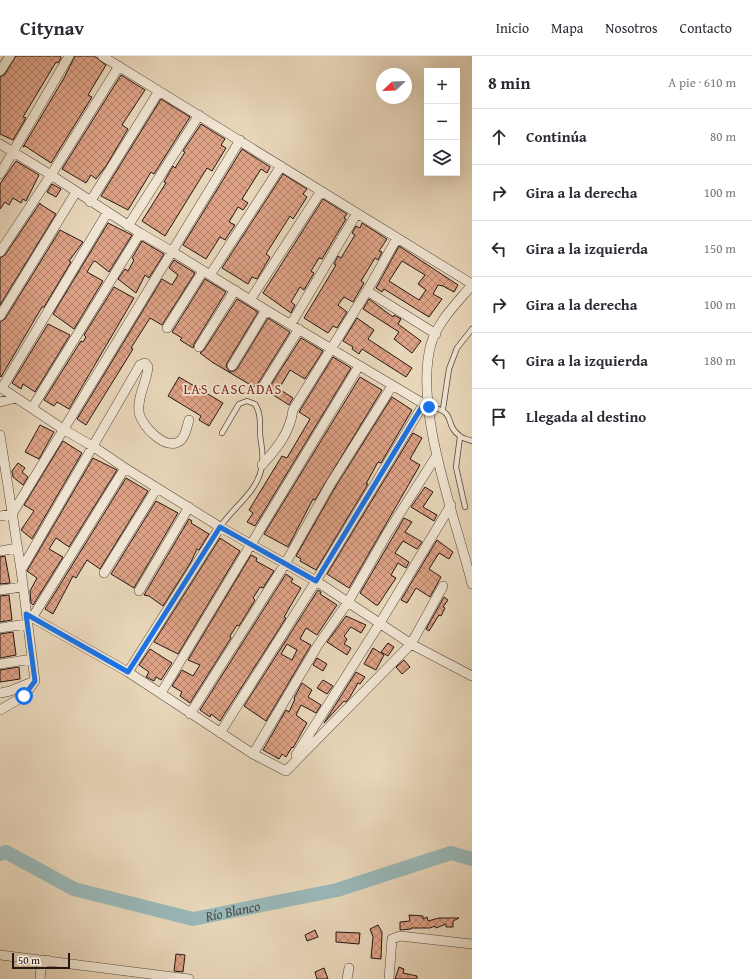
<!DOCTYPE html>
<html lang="es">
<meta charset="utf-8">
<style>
:root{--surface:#fff;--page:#f7f7f7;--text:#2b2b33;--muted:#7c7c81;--line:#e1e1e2}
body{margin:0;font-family:"Gentium Book Plus",serif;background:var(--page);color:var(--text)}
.controls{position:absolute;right:12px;top:12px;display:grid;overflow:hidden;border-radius:0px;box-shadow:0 4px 16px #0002}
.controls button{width:36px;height:36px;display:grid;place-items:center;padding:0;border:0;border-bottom:1px solid var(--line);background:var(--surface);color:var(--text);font:20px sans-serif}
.compass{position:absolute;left:376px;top:12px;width:36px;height:36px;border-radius:50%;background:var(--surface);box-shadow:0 4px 16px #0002;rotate:247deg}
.scale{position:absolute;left:12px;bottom:10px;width:58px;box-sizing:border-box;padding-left:4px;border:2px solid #251814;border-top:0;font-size:11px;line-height:14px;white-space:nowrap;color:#251814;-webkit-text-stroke:3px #f0e4d2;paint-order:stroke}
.stop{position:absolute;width:12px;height:12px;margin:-9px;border:3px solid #1a73e8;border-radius:50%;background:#fff}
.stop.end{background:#1a73e8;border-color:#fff;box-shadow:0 1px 4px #0008}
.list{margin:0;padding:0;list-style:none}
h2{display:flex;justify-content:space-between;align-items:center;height:52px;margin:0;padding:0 16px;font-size:17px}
h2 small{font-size:13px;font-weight:400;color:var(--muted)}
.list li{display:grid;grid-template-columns:26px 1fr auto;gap:12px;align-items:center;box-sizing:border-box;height:56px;padding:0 16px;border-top:1px solid var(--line)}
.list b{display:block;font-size:15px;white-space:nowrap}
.list em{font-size:13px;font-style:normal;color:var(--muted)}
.icon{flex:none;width:22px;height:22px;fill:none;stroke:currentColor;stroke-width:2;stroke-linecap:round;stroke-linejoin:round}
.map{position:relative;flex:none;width:472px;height:923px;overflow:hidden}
header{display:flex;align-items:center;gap:24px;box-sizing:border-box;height:56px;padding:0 20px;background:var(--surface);border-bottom:1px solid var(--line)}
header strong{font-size:19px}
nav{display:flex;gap:22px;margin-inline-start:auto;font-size:14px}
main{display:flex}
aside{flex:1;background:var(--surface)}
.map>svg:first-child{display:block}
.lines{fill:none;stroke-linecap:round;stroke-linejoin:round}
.river{stroke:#99b7b7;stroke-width:14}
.building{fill:url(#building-cross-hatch);stroke:#251814;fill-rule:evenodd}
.lane-casing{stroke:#56483d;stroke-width:6}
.street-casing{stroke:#56483d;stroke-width:10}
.lane{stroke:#f0e4d2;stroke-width:4.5}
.street{stroke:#f0e4d2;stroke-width:9}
.route{stroke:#1a73e8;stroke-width:5}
.labels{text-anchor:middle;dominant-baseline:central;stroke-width:3.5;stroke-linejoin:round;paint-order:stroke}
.neighbourhood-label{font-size:14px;letter-spacing:1px;fill:#7a1f14;stroke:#f0e4d2}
.water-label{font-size:14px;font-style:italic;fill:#484845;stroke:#f0e4d2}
</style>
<header>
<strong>Citynav</strong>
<nav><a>Inicio</a><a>Mapa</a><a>Nosotros</a><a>Contacto</a></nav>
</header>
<main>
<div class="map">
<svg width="472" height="923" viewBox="0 0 472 923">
<defs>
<pattern id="building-cross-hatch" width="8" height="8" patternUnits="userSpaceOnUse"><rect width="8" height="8" fill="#dda185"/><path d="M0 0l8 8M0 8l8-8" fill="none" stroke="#b3826c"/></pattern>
</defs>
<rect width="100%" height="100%" fill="#e8d6b9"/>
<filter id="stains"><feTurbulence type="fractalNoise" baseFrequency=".005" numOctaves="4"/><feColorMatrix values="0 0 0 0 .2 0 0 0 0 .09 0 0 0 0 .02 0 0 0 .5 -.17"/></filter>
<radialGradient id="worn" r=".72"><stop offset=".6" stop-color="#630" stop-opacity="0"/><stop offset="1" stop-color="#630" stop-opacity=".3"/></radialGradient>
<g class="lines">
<path class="river" id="s1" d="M0,798L6,796L74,833L193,863L337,834L451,797L472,803"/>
</g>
<path class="building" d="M16,0H60L61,2L58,7L56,6L23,61L26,62L13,84L0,78V21L5,18Z
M75,0H94L106,9L88,39L92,41L51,107L25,90L23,91L64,22Z
M121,19L145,34L122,69L128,73L106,110L96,123L91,119L86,127L62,113Z
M161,43L190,61L154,118L151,116L128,154L101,140Z
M201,68L225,83L221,89L226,92L212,115L207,112L165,180L142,165L166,127L164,126L173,110L175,112L185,96L183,95Z
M242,93L270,111L267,117L261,113L242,143L248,147L243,154L238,151L229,166L235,169L225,184L220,181L206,203L183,189Z
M16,105L39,119L26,145L23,143L21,147L13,142L9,149L5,146L0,153V128Z
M283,118L307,133L303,138L307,141L293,163L290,160L271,190L266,198L270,201L257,223L252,221L248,228L222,212Z
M52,128L61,133L56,141L47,136Z
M323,143L347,158L344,162L346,163L322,203L319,202L311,215L314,217L304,234L300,231L291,246L295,249L291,257L263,237Z
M40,147V148L56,158L0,249V202L5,199Z
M108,167L132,179L109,216L95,205L93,206L87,216L103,225L74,273L53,258Z
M362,167L387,183L379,195L382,196L378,204L375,202L361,225L364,227L353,246L344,241L338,249L347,256L337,272L333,270L328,277L304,262L336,209L334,208L338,200L341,202L355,179L352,177L356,170L360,172Z
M60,174L83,186L69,205L71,206L44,251H42L1,321L0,320V266L5,263Z
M142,185L164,198L149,222L145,219L136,237L118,223L125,213L128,215L134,204L132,202Z
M399,190L458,229L454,236L443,230L438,229L433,238L442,243L429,261L384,233L382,236L376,232ZM402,205L425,219L418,228L426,234L419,244L389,225Z
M174,204L195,217L162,269L150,262L131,292L133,293L86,369L77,363L162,223L172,229L178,219L169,212Z
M205,223L226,236L194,288L193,292L180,284L182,282L172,276Z
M114,231L134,242L69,353L57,346L54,350L44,344L81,285L83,286L86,281L84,279Z
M237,243L258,256L227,307L226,310L229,315L232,316L237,313L268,262L290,276L257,329L256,328L254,331L212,306L200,297L204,294Z
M369,243L393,261L394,259L401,263L398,268L421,285L412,297L394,283L399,276L363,253Z
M357,262L374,274L368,283L412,312L406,321L362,293L359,298L352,293L353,291L343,285Z
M48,268L70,279L35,336L23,328L21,333L12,327Z
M301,282L323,295L305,323L290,314L279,333L293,342L289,349L267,335Z
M333,301L351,312L255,470L247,466L253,457L249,454L282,400L287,402L310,363L299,356Z
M179,321L223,347L209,370L199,364L201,360L168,340Z
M360,321L382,334L315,444L313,443L288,491L264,478Z
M392,341L412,354L381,407L378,406L366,428H368L316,514L300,505L301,503L296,500L336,430Z
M40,369L54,376L39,403L25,396Z
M413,377L422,382L410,403L420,409L349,532L327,518Z
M63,385L82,397L32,483L21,474L34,455L24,449Z
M93,402L117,414L69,491L56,482L49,493L63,501L33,549L31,547L30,535L37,522L27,515Z
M18,407L25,412L22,416L28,421L23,429L13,421L12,415Z
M126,422L148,435L100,513L87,504L76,522L73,520L53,558L45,553Z
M425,431L433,436L423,451L437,459L434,465L411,451Z
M156,445L178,457L134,532L111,518Z
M404,462L412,466L405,476L422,486L417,493L403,485L395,497L409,506L406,512L398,507L391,519L396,522L378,549H376L360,537Z
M189,463L192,465L191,467L209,478L199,494L197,493L191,506L163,550L149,540L144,539Z
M220,482L240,495L178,598L154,586Z
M437,484L453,496L449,503L439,497L429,513L441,521L430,541L416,532L407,547L401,544Z
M251,499L257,502L256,505L274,515L263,532L260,531L253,542L255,544L239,570L237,569L230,580L231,582L190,647L180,640L182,636L172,630L182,614L193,620L200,609L188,604Z
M5,500L10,527L0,528V501Z
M286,518L293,523L291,526L301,532L284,561L286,562L220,665L211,658L210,661L200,654Z
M318,534L321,536L320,538L337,549L317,579L306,572L300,583L311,589L266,665L244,650ZM287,588L297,594L292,604L281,598Z
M9,539L12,564L0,566V540Z
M444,541L448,544L443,551L445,552L441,560L439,559L429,575L426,573Z
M346,560L366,569L361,577L351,571L344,580L347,583L344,588L351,592L347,599L327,586Z
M13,576L16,599L0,602V578Z
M388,587L394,591L388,600L381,596Z
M373,592L384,599L376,614L364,608Z
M150,593L172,607L161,624L156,621L154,625L146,621L149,616L139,609Z
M317,602L327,608L323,615L313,609Z
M404,604L410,611L402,618L396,611Z
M19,611L20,623L0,626V614Z
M356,616L365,621L360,628L358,627L350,641L346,646L344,645L324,667Z
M323,624L333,630L327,638L317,632Z
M302,627L312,634L308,641L321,649L316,657L301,649L296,659L307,667L293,692L292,691L286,701L282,698L279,703L263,694L286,654L289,656L295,643L294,642Z
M409,859L423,860V863L427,861L428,865L439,862H459L453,865V871H446V868L436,872L435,870L430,872H411V873L400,874V866L410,865Z
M378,869L382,876L381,903L371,902L373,881L370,873Z
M315,874L318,881L307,885L305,879Z
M336,876L360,877L359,888L336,886Z
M176,898L185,899L183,916L174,915Z
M399,911L404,913L403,917L417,920V923H395Z
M324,912L328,923H317L315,916Z"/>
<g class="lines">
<defs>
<path id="lane" d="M429,351C458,355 443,368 460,380C463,383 468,383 472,385
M443,353L449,313L457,292L472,273
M460,381L456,411L465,451
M220,471C234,450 258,436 262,410C264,400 261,388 260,378C260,368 261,357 255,348L247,345L239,348L222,377"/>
<path id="street" d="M102,0L472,228
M0,15L10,0
M0,88L51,119L140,177L173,196L266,254L429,351
M0,118L69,0
M90,146L159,35
M128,170L199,59
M0,196L51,119L119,10
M210,219L281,110
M472,229C457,247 438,265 431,288C413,353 456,463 472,528
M367,235L436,278
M250,244L321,135
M0,260L76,136
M291,268L357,157
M167,272L203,215
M199,291L235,234
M232,310L266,254
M0,331L63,373L94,391L125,412L220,471L316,525L411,588L472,620
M2,332L107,157
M261,334L299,273
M0,346L16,342
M32,352L140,177
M0,379L21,514L35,625L24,640L0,654
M262,409C277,392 290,377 293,354L367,235L397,182
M0,460L12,458L240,84
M0,495L17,492
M21,514L140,309L145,307L148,311C147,326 137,340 139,356C141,370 167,397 181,384C186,379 187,370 189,364
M104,517L157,432
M0,534L22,531
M139,535L189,451
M26,558L128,616L253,698L286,715L411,588L443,530
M32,562L125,412
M0,572L27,568
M0,608L32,603
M128,616L220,471
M0,637L10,635L35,625
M161,637L359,310
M190,658L285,508L331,427L392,330
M220,677L316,525L423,349
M253,698L318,589L348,546L388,476L437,399
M296,699L380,567L451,449
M0,899L189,923
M40,923L41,911L47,904
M347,923L349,912
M389,923L392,883L400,880L472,888"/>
</defs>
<use href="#lane" class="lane-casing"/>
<use href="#street" class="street-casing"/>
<use href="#lane" class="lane"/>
<use href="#street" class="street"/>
</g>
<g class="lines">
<path class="route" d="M24,640L35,625L26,558L128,616L220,471L316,525L423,349L429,351"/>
</g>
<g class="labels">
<g class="neighbourhood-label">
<text x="233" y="333">LAS CASCADAS</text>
</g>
<g class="water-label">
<text stroke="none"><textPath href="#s1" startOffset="247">Río Blanco</textPath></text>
</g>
</g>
<rect width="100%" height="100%" filter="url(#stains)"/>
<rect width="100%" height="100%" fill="url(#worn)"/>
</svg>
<div class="controls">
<button>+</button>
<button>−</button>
<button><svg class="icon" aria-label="layers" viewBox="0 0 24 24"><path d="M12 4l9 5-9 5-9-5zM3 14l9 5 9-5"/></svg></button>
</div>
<svg class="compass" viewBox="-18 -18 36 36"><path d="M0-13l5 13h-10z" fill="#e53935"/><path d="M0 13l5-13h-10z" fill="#7c7c81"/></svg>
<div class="scale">50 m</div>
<div class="stop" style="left:24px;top:640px"></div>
<div class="stop end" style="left:429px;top:351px"></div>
</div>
<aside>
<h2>8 min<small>A pie · 610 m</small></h2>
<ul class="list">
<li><svg class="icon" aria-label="ahead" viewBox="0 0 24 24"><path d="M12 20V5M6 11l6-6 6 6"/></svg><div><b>Continúa</b></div><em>80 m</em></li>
<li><svg class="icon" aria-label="right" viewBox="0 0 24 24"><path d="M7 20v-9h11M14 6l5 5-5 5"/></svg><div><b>Gira a la derecha</b></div><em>100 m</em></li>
<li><svg class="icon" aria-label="left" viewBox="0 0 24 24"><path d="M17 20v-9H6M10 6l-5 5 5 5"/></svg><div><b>Gira a la izquierda</b></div><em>150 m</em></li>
<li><svg class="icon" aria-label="right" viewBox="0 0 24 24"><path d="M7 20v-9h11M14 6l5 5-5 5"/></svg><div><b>Gira a la derecha</b></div><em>100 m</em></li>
<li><svg class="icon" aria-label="left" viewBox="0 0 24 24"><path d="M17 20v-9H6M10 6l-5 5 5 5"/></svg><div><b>Gira a la izquierda</b></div><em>180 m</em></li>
<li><svg class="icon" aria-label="arrive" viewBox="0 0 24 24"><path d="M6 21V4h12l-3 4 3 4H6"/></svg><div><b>Llegada al destino</b></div></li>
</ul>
</aside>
</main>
